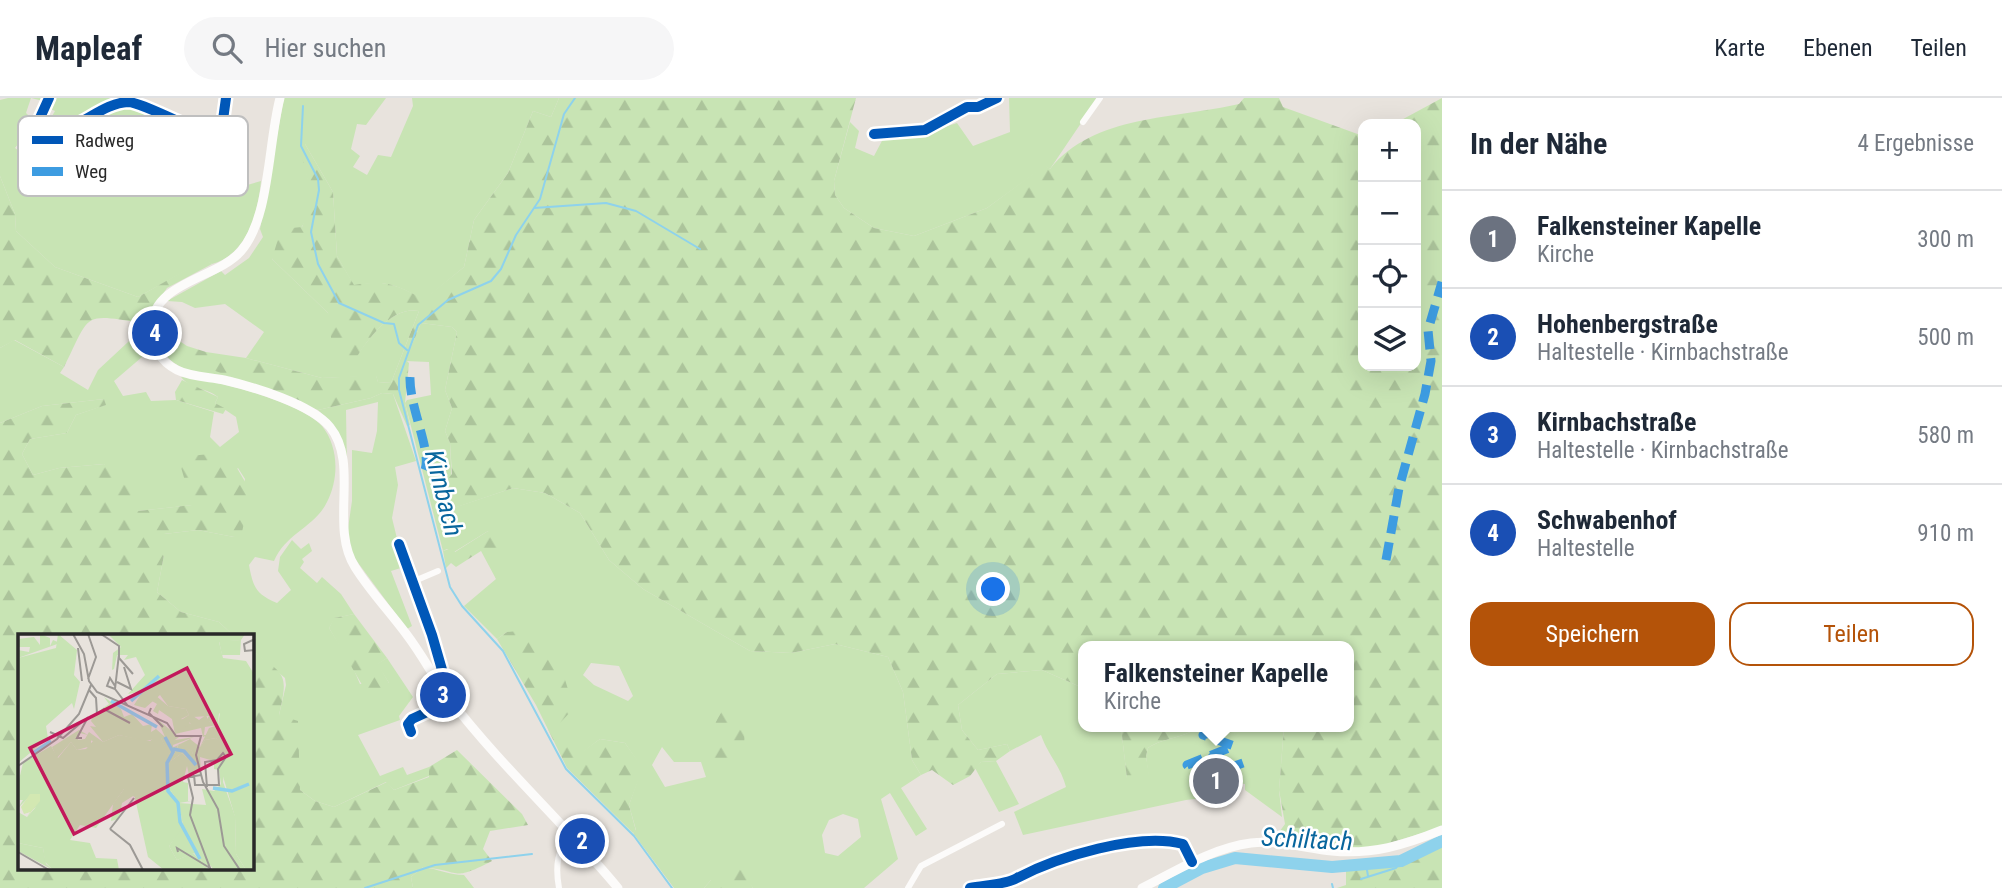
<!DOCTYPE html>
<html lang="de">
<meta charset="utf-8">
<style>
:root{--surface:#fff;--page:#f6f6f7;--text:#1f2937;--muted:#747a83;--line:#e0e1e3;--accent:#b45309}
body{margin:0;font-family:"Roboto Condensed",sans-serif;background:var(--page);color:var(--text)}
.controls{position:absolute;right:21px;top:21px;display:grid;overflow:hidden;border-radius:14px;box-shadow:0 7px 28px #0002}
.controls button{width:63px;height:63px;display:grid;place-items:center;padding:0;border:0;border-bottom:2px solid var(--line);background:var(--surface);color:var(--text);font:35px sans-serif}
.you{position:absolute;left:994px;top:492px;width:24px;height:24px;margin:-18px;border:5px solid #fff;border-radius:50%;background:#1a73e8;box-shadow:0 0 0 10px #1a73e833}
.badge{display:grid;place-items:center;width:46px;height:46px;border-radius:50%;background:var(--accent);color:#fff;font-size:23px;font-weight:700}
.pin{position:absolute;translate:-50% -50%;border:4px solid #fff;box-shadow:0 2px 7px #0006}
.popup{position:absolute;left:1078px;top:543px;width:276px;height:91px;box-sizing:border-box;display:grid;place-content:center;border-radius:14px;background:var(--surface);filter:drop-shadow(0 2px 5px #0005);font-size:23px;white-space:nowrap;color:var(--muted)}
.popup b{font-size:26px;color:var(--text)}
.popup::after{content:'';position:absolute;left:50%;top:100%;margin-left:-14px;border:14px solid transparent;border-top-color:var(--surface)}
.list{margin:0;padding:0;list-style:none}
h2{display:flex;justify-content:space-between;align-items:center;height:91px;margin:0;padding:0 28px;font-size:30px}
h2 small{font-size:23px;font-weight:400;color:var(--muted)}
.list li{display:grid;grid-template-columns:46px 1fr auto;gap:21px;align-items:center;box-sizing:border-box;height:98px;padding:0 28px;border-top:2px solid var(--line)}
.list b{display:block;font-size:26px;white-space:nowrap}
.list p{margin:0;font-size:23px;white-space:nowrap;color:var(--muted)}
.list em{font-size:23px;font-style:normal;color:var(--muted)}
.actions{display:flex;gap:14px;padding:21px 28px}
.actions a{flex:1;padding:16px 0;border:2px solid var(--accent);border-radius:21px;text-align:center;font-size:24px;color:var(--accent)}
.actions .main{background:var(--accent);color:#fff}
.icon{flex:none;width:38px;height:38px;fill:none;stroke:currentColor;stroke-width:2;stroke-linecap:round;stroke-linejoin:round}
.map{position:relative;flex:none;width:1442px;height:790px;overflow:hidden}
header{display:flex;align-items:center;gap:42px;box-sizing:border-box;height:98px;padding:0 35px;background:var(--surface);border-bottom:2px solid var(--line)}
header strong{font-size:33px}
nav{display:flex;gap:38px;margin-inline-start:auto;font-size:24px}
.search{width:490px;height:63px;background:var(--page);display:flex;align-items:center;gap:18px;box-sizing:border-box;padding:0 24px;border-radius:38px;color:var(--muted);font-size:26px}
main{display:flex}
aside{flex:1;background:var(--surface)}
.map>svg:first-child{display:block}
.grass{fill:#c8e4b4;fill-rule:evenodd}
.forest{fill:url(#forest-firs)}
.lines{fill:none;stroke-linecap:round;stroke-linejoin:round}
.stream{stroke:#8ed2ec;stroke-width:2}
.river{stroke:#8ed2ec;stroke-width:12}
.minor{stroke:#fcfbfa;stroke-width:6}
.secondary{stroke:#fcfbfa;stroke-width:9}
.quiet{stroke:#3d9ce1;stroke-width:9;stroke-dasharray:18 9;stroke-linecap:butt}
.cycleway-casing{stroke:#fff;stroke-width:15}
.cycleway{stroke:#0057b8;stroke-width:10}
.labels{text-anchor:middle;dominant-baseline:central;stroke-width:5;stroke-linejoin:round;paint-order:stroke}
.water-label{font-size:26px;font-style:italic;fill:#08669d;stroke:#fff}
.inset-river{fill:none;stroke:#8ed2ec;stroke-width:3.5}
.inset-road{fill:none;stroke:#9c9995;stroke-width:2}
.view{fill:#c2185b;fill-opacity:0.15;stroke:#c2185b;stroke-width:3.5}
.inset-edge{fill:none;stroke:#292929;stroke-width:3.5}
.key{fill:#fff;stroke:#bfbfbf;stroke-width:2}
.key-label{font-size:19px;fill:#292929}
</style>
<header>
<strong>Mapleaf</strong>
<div class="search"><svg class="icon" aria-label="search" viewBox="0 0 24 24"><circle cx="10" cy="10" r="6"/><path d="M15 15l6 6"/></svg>Hier suchen</div>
<nav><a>Karte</a><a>Ebenen</a><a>Teilen</a></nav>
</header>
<main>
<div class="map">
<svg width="1442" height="790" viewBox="0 0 1442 790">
<defs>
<pattern id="forest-firs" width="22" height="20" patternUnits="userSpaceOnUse" patternTransform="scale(1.75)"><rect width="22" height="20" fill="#c8e4b4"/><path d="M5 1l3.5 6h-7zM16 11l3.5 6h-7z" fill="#acc49b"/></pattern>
</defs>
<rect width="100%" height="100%" fill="#e8e3dd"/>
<path class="grass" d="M8,0H46L43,3L31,0L26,15L35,24L15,50L36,65L53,41V36C77,30 98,12 123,7C159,0 217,65 237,90L261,83C258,114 248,156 212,166L205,162L138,199L55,169L16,133L15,116L0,78V2Z
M53,0H111L113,6L52,33L41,24L46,18L51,20L55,13L46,9Z
M284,0H386L366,27L357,26L351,51L360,58L353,69L367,77L378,57L391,59L413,8L412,0H559L551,19L533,13L508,75L474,122L464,169L424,202C396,187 386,181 354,188L337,158L333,94L305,46C302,65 308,77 311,96C315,123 289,144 272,161L328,215L356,259C370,239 392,208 419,213L391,285L378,284L376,278L322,280L246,260L264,234L225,206L195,210L182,204L167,203L221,173L225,177L249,160L263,139L260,131Z
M1009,0H1098L1050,71L1045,68L987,110L914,138L874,130L844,110L835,97L834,83L850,24L859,33L855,50L874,58L884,39L926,35L957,25L973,48L1010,34Z
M421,225L452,229L457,234L445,292L452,310L445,333L450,345L453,410L513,390L545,395L580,415L609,462L643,491L750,553L791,555L835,546L888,559L903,594L912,662L921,677L901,690L927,731L916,738L890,695L881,701L898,761L864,790H753L747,782H711L704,790H674L633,735L636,732L629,707L642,670L625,645L600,641L579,657L566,641L507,534L497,541L464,508L496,481L488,433L454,454L447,451L443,453L405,305L407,302L431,297L429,264L405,263ZM591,565L619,568L633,598L628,603L594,587L583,577ZM662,649L674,664H701L706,679L665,689L652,667ZM843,716L858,721L861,739L838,758L825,755L822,737L829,722Z
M142,231H145L149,253L114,283L123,298L146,294L151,303L176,302L214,314L210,339L220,349L239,334L236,319L215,305L218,299C207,290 190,291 181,279C213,281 301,304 322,328C339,349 339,381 327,404C315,429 286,435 274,463L255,459L249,467C253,489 256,496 277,505L291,492L278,473L280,459L292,442L301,451L309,445L312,453L302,461L304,464L300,470L317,485L322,479L341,496L354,516L335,520L329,530L351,565L360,586L389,585L377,566L387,560L413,599L399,618L400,622L358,637L380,678L403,669L407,677L429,669V678L394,692L386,684L334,709L315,703L300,692L279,617L286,587L285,580L252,552V538H234L219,524L181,514L157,494L164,457V436L198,432L234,439L245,381L238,370L193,407L138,413L104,366L59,370L33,377L22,356L30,341L67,335L76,317L105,307L104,301L42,308L0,325V250L14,242L64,269L60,275L88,292L98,272Z
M161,232L169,234L163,239L168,243L231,279C199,279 162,271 156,235Z
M382,295L393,296L416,363L395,369L398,387L392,420L404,469L391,473L412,528L407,531L353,458L347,437L352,403V352L372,355L377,333L378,304L346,312L347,373L333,327L318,312L371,300Z
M1042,572L1083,590V629H1121L1127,680L1149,682L1146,658L1148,650C1164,639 1183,641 1198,629H1284L1279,692L1282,719L1245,692V686L1238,685L1240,696L1186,702L1023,737L1014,714L1066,689C1061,669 1048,657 1041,637L1010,653L1007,646L978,652L962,632L958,607L997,576Z
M996,663L1019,706L999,714L975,670L981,664Z
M423,769C438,771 449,777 464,777L474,790H413L411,779Z"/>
<path class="forest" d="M559,0H856L834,83L835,97L844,110L874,130L914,138L987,110L1045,67L1050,71C1094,16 1176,21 1239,6L1244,0H1279L1283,9L1363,38V268H1416V26H1394L1442,0V729L1370,751L1274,741L1285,726L1279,692L1284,629H1349V548H1083V590L1042,572L997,576L958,607L962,632L978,652L1007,646L1010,653L996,663L981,664L970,678L953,687L932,672L921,677L912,662L903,594L888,559L835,546L791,555L750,553L643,491L609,462L580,415L545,395L513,390L454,410C444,396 441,389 452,376L450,345L445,333L452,310L445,292L457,234L452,229L421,225L406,262L409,265L405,305L410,327L407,328L393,296L382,295L371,300L318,312L192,264L169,251L162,237L166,234L187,248L206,254L246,260L322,280L376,277L378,284L391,285L419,213C392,208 369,240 356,260L344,261L332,248L328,215L272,161L281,131L302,129C317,93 305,82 300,47L305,46L333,94L337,158L354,187C386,181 396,187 424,201L464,169L474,122L508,75L533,13L551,19Z
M0,78L15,116L16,133L55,169L138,199L205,161L212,166L167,190L143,225C81,215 91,215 64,269L15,242L0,250Z
M182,282L218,299L215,305L226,311L223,316L176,302L175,294Z
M104,301L106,307L76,317L67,335L30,341L22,356L33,377L59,370L104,366L132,385L138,413L192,407L178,359L221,355L230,358L251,394L242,434L234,439L198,432L164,436V457L157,494L181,514L219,524L234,538H19V771H252V552C285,578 289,574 279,617L298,623L300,692L315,703L334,709L387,684L394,692L429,679V669L457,652L522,716L528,727L490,733L483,751L492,763C451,784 463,773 423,769L411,779L413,790H0V325L42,308Z
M488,433L505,456L496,481L481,453L456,469L451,465L446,470L443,453L452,450L455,454Z
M354,516L387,560L378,566L389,585V591L374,595L365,592L329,530L334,520Z
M536,531L559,563L574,610L559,626L579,656L600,641L625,645L643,670L629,707L636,733L633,735L567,670L536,607L497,541L507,534Z
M733,611L744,620C744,645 750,673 715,669C705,653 712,626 723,612Z
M1121,629H1198C1183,641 1164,639 1148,650L1146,658L1150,683L1127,681Z
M1442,747V790H1337L1346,787V772L1389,765L1391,769L1404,767L1405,764Z
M739,766L753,790H704L711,782Z"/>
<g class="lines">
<path class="stream" d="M575,0L564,16L540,101L516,137L501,171L491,183L448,202L418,227L399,280V292L450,489L462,508L503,553L566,671L634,738L672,790
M303,8L301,48L318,81L319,92L311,134L318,166L339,205L384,225L394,226L399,245L407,252
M534,110L606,105L636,113L700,151
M1366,766L1368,778
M1361,781L1396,770L1402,762
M1332,786L1333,790
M365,790L435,767L532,756"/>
<path class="river" d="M1164,790L1202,770L1235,760L1332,769L1401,763L1442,743"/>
<path class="minor" d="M49,0L39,22L46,32C73,39 99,5 128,4C141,4 196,33 215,39L222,29L226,0
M1083,24L1100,0
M874,36L925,32L967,9H978L997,0
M399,446L432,537L451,603L412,621L408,626L411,634
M412,484L438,473
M559,790C555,768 557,751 572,735
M908,790L921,768L1002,726
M970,790C984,787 1005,787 1017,780C1057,759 1138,734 1183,746L1192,764"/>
<path class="secondary" d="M280,0C268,45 270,120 241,153C217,181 154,183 151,229C150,247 161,264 177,272C191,279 209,279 224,282C254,289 311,306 330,329C360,366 329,428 355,469C370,493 390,514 407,537C423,558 435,582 451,603C502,669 565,726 618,790
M1142,790C1176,773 1212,750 1251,745C1278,742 1305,750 1332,753C1372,757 1405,747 1442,732"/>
<path class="quiet" d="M410,279C409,308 432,354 425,372
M1386,462L1399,390L1425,296L1431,263L1428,232L1442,184
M1207,659L1226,671L1243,665
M1206,688L1187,667L1234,648L1203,637L1229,629"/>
<defs>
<path id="cycleway" d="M49,0L39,22L46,32C73,39 99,5 128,4C141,4 196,33 215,39L222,29L226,0
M874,36L925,32L967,9H978L997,0
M399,446L432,537L451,603L412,621L408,626L411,634
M970,790C984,787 1005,787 1017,780C1057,759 1138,734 1183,746L1192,764"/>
</defs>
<use href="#cycleway" class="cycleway-casing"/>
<use href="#cycleway" class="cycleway"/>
</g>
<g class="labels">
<g class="water-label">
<text transform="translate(444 395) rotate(76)">Kirnbach</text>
<text transform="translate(1307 741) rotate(3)">Schiltach</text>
</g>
</g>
<g transform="translate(18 536)">
<rect width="236" height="236" fill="#e8e3dd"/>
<path d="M22,0L32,4V12L35,6L42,9L0,24V16L11,18L12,13H0V5L16,3L22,11ZM223,6L222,21H204L201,7ZM137,61L150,72L168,75L171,81L163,85L173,90L169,86L175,82L181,86L188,81L191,88L201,78L200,91L187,93L186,101H191L185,103L183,94L157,100L154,85L141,76L140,80L135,77L139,70L134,67L129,70ZM86,63L103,75L106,83L114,80L125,92L134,90L133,98L138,95L147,103L139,85L161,103L150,111L152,115L172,105L182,113L187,106L198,104L209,112L214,118L207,123L205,148L217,182L218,220L228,236H196L192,231L186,236L181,219L179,223L176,219L159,226L151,212L165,192L161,169L188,171L184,155L196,157L203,150L201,136L196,135V127L182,123L183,139L171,141L169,132L165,148L170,149V167H160L153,157V127L164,119L177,131L174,117L160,111L157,119L150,120L143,104L127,107L101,101L85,108L72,92L78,93L73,87L76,80L91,70ZM61,96L70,101L62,99L60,106L73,104V112L59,116L53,108L39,124L34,113ZM106,155H117L119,164L115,162L104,169L101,185L93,187L95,170ZM0,209L25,214L28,230L35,236L0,217Z" fill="#c8e4b4"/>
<path d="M40,0L59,16L56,41L62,48L56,75L54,69L28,92L30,104L0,129V24L38,14ZM227,0L223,6L201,8L205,24L228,27L236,40V236H228L218,220L217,183L202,132L214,118L198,104L187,106L182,113L191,94L200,91L202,79L185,93L191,82L175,83L168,94L163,86L171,81L168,75L150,72L142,61L127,74L116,71L125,57L110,60L127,41L118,23L106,26L110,21H99L96,35L94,36L95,19L103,13L91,1ZM71,98L85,108L101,101L132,107L141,100L151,120L155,118L151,107L176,103L155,111L156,120L161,110L174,117L178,131L164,119L153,127V157L160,167H173L161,169L165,194L151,212L159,226L175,219L179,223L181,219L186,236H146L130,223L115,155H106L78,194L62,191L52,206L72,209L78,224L99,225L101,236H35L27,228L25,214L0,209V178L9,183L18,173L9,179L12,162L0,174L5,166H0V150L5,129L33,112L40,124L53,108L59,116L68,115L75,107L67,105Z" fill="#c8e4b4"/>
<path d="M12,160H22V167L9,183L12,178L6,180L3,173Z" fill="#d3e8b2"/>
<path class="inset-river" d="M93,67L139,93M113,67L141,42M147,103L155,118L149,129L150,157L160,169L162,188L182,225M155,115L166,117L178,131M15,119L33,107M195,154L214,157L231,150"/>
<path class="inset-road" d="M55,0L66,20L71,47L79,58L149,89L158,102H183L178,121L185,148L200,175L206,212L222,236M70,0L78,23L70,45M83,0L101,12V24L115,40M237,5L226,10L227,17L237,16M60,14L64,47M101,20L97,55L110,72M99,48L113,55L106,33M97,55L89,52L92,44L97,52M71,56L78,64L79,80L86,75L112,89M133,74L131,79L145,93M32,98L45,104L64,88M64,104H59L70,83M0,132L39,105L61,80L73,51M176,141L177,151H201L200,135L208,123M189,153L187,128L199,126L205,119L208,123M92,195L112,211L125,236M92,195L116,164M0,218L31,236M160,218L159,214L192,234L172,181L175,164L170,143L183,141"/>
<path class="view" d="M169,34L213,120L56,200L12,114Z"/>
<rect width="236" height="236" class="inset-edge"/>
</g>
<rect x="18" y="18" width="230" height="80" rx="10" class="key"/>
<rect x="32" y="38" width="31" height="8" fill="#0057b8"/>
<rect x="32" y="69" width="31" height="9" fill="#3d9ce1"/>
<g class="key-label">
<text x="75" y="49">Radweg</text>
<text x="75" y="80">Weg</text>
</g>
</svg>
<div class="controls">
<button>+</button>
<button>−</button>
<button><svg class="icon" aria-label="locate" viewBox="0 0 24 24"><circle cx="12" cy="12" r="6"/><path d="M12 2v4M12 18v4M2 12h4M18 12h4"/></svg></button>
<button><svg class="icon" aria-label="layers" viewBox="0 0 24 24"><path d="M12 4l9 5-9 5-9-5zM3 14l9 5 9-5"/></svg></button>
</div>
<div class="you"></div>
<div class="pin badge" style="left:1216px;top:683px;background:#6b7280">1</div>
<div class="popup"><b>Falkensteiner Kapelle</b>Kirche</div>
<div class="pin badge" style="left:582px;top:743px;background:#1a4fb4">2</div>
<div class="pin badge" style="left:443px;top:597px;background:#1a4fb4">3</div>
<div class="pin badge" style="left:155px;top:235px;background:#1a4fb4">4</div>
</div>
<aside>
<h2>In der Nähe<small>4 Ergebnisse</small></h2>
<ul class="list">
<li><span class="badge" style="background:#6b7280">1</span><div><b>Falkensteiner Kapelle</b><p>Kirche</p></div><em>300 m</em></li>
<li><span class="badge" style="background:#1a4fb4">2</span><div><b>Hohenbergstraße</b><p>Haltestelle · Kirnbachstraße</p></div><em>500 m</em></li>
<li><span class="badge" style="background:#1a4fb4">3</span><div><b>Kirnbachstraße</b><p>Haltestelle · Kirnbachstraße</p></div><em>580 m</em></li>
<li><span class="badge" style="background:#1a4fb4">4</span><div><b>Schwabenhof</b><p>Haltestelle</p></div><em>910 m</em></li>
</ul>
<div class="actions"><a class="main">Speichern</a><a>Teilen</a></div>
</aside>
</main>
